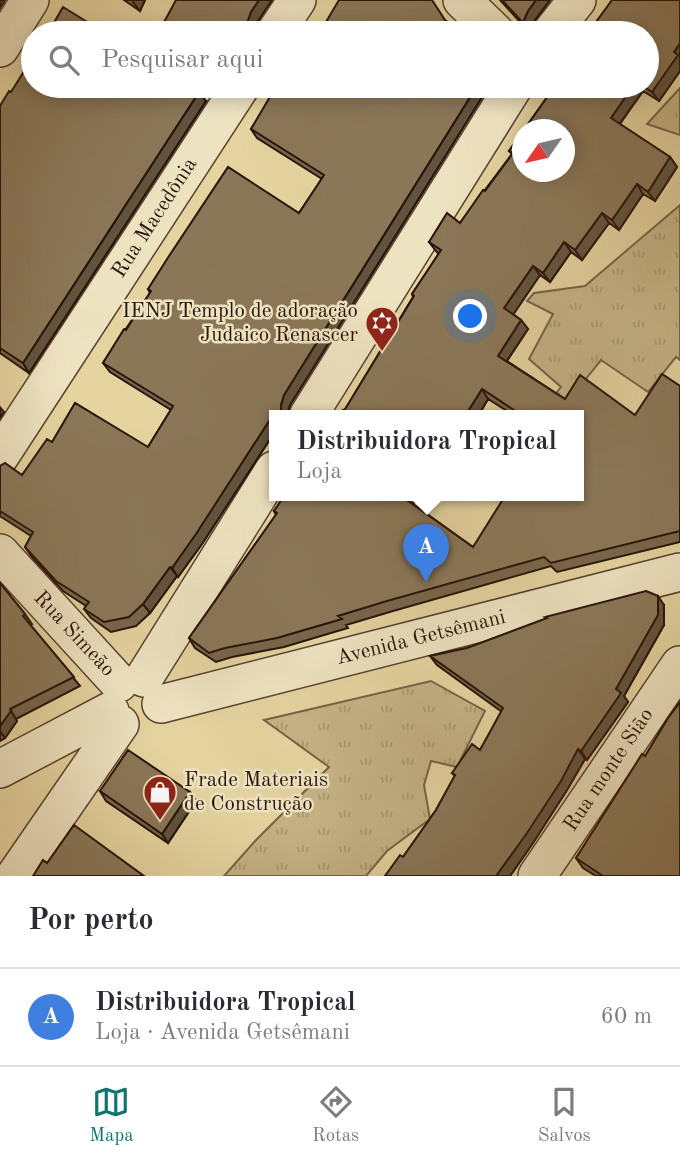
<!DOCTYPE html>
<html lang="pt">
<meta charset="utf-8">
<style>
:root{--surface:#fff;--page:#f2f2f3;--text:#2b2b33;--muted:#7c7c81;--line:#e1e1e2;--accent:#0f766e}
body{margin:0;font-family:"Old Standard TT",serif;background:var(--page);color:var(--text)}
.compass{position:absolute;left:512px;top:119px;width:63px;height:63px;border-radius:50%;background:var(--surface);box-shadow:0 4px 18px #0003;rotate:236deg}
.you{position:absolute;left:471px;top:317px;width:24px;height:24px;margin:-18px;border:5px solid #fff;border-radius:50%;background:#1a73e8;box-shadow:0 0 0 10px #1a73e833}
.badge{display:grid;place-items:center;width:46px;height:46px;border-radius:50%;background:var(--accent);color:#fff;font-size:23px;font-weight:700}
.pin{position:absolute;translate:-50% -58px;filter:drop-shadow(0 2px 4px #0008)}
.pin::after{content:'';position:absolute;top:37px;width:24px;height:21px;background:inherit;clip-path:polygon(0 0,100% 0,50% 100%)}
.popup{position:absolute;left:269px;top:410px;width:315px;height:91px;box-sizing:border-box;display:grid;place-content:center;border-radius:0px;background:var(--surface);filter:drop-shadow(0 2px 5px #0005);font-size:23px;white-space:nowrap;color:var(--muted)}
.popup b{font-size:26px;color:var(--text)}
.popup::after{content:'';position:absolute;left:50%;top:100%;margin-left:-14px;border:14px solid transparent;border-top-color:var(--surface)}
.list{margin:0;padding:0;list-style:none}
h2{display:flex;justify-content:space-between;align-items:center;height:91px;margin:0;padding:0 28px;font-size:30px}
h2 small{font-size:23px;font-weight:400;color:var(--muted)}
.list li{display:grid;grid-template-columns:46px 1fr auto;gap:21px;align-items:center;box-sizing:border-box;height:98px;padding:0 28px;border-top:2px solid var(--line)}
.list b{display:block;font-size:26px;white-space:nowrap}
.list p{margin:0;font-size:23px;white-space:nowrap;color:var(--muted)}
.list em{font-size:23px;font-style:normal;color:var(--muted)}
.icon{flex:none;width:38px;height:38px;fill:none;stroke:currentColor;stroke-width:2;stroke-linecap:round;stroke-linejoin:round}
.map{position:relative;flex:none;width:680px;height:876px;overflow:hidden}
.search{position:absolute;background:var(--surface);box-shadow:0 4px 18px #0003;left:21px;right:21px;top:21px;height:77px;display:flex;align-items:center;gap:18px;box-sizing:border-box;padding:0 24px;border-radius:38px;color:var(--muted);font-size:26px}
.sheet{height:189px;background:var(--surface)}
nav{display:flex;justify-content:space-around;align-items:center;box-sizing:border-box;height:98px;border-top:2px solid var(--line);background:var(--surface);font-size:19px;color:var(--muted)}
nav a{display:grid;justify-items:center;gap:4px}
nav .on{color:var(--accent)}
.map>svg:first-child{display:block}
.grass{fill:url(#grass-tufts);stroke:#766248;stroke-width:2}
.lines{fill:none;stroke-linecap:round;stroke-linejoin:round}
.minor-casing{stroke:#57422f;stroke-width:40}
.minor{stroke:#eee3c1;stroke-width:37}
.wall{fill:#77664c;stroke:#281209;stroke-width:2}
.shaded-wall{fill:#61533e;stroke:#281209;stroke-width:2}
.building{fill:#8a7758;stroke:#281209;stroke-width:2}
.labels{text-anchor:middle;dominant-baseline:central;stroke-width:5;stroke-linejoin:round;paint-order:stroke}
.street-label{font-size:21px;fill:#281209;stroke:#eee3c1}
.poi-label{font-size:21px;fill:#281209;stroke:#eee3c1;text-anchor:end}
</style>
<div class="map">
<svg width="680" height="876" viewBox="0 0 680 876">
<defs>
<pattern id="grass-tufts" width="24" height="20" patternUnits="userSpaceOnUse" patternTransform="scale(1.75)"><rect width="24" height="20" fill="#c5b386"/><path d="M3 7l-1-3M5 7V3M7 7l1-3M15 17l-1-3M17 17v-4M19 17l1-3" fill="none" stroke="#a99972"/></pattern>
</defs>
<rect width="100%" height="100%" fill="#e5d4a0"/>
<filter id="stains"><feTurbulence type="fractalNoise" baseFrequency=".00286" numOctaves="4"/><feColorMatrix values="0 0 0 0 .2 0 0 0 0 .09 0 0 0 0 .02 0 0 0 .5 -.17"/></filter>
<radialGradient id="worn" r=".72"><stop offset=".6" stop-color="#630" stop-opacity="0"/><stop offset="1" stop-color="#630" stop-opacity=".3"/></radialGradient>
<path class="grass" d="M680,88V135L647,124Z
M680,205V360L676,357L648,392L601,360L556,416H538L561,387L529,359L553,314L527,301L534,293L585,286Z
M431,681L485,711L457,767L431,761L424,785L430,819L387,851L366,876H224L257,839L329,767L264,720Z"/>
<g class="lines">
<defs>
<path id="minor" d="M462,0L496,33
M275,33L297,0
M551,33L577,0
M0,48L30,0
M308,416L514,86
M0,456L241,86
M0,553L119,683
M144,678L274,470
M161,704L680,572
M0,769L110,711
M15,876L120,724
M537,876L680,665"/>
</defs>
<use href="#minor" class="minor-casing"/>
<use href="#minor" class="minor"/>
</g>
<path class="wall" d="M124,0H145L140,11Z
M500,0H550L535,20L530,29V33Z
M680,0V71L659,101L643,91L620,124L670,157L677,167L655,201L643,194L619,230L609,223L582,260L571,252L550,282L540,275L513,314L521,320L528,329L507,361L565,399L635,415L680,386V542L557,572L551,566L393,611L346,625L348,628L284,647L232,657L216,662L195,648L189,638L276,515L274,511L413,504L473,547L578,416H515L488,399L478,416H339L344,411L413,297L412,294L439,254L436,251L429,242L460,223L512,154L509,151L555,86H647Z
M258,21L254,33H169L163,24Z
M489,86L290,405L287,415L274,416V433L202,544L178,577L177,576L150,613L136,626L111,632L91,618L84,609L86,606L63,591L31,556L25,547L31,536L0,516V466L22,475L52,442L148,447L171,410L110,372L103,363L150,293L148,289L299,213L322,179L257,138L251,129L275,97Z
M11,92L206,101L29,373L0,353V106Z
M0,583L25,614L32,624L30,625L80,686L16,719L17,721L5,738L0,741Z
M664,605V625L624,696L628,702L587,760L585,759L567,790L533,843L510,876H385L403,857L436,810L455,776L452,773L480,750L502,712L437,665L430,656Z
M645,756L680,876H596L583,868L576,858Z
M100,791L190,792L196,801L168,843L106,801Z"/>
<path class="shaded-wall" d="M0,0H5L0,8Z
M134,0H145L140,11L133,2Z
M259,0H272L258,21L254,33H250L247,23L251,12Z
M536,0H550L535,20L530,29V33L524,24V20L528,11Z
M680,43V71L659,101L652,92Z
M477,86H489L290,405L287,416H278L284,395Z
M633,86H640L643,91L617,127L611,118Z
M199,92L206,101L29,373L23,363Z
M670,157L677,167L655,201L648,192Z
M637,184L643,194L619,230L612,220Z
M602,213L609,223L582,260L575,250Z
M564,242L571,252L550,282L543,273Z
M533,266L540,275L511,318L504,308Z
M521,320L528,329L504,365L498,356Z
M482,389L488,399L478,416H465Z
M0,407L4,412L0,418Z
M271,418L274,423V433L202,544L178,577L172,568Z
M405,496H418L411,508L404,498Z
M170,567L177,576L150,613L143,604Z
M658,596L664,605V625L624,696L628,702L587,760L581,751L616,689Z
M10,709L17,721L5,738L0,731V726Z
M578,749L585,759L567,790L533,843L510,876H496Z
M190,792L196,801L168,843L162,834Z"/>
<path class="building" d="M176,0H259L251,12L247,23L250,33H176L163,24Z
M339,0H432L445,20L464,33H317L322,26L323,27Z
M502,0H536L528,11L524,20V24Z
M612,0H680V43L674,52L678,55L652,92L643,86H647V33H588Z
M63,7L105,33H48Z
M33,57V86H190L199,92L23,363L0,348V106L9,91L11,92Z
M282,86H477L284,395L281,405V411L278,416H274V420L271,418L196,534L172,568L170,567L143,604L129,617L104,622L84,609L89,602L56,581L25,547L33,532L0,511V466L5,463L22,475L47,439L52,442L75,403L148,447L173,406L103,363L124,329L126,330L151,291L148,289L169,256L228,167L299,213L324,175L251,129L271,95L275,97Z
M555,86H633L611,118L670,157L648,192L637,184L612,220L602,213L575,250L564,242L543,273L533,266L504,308L521,320L498,356L565,399L580,375L635,415L662,374L680,386V531L551,563L544,557L387,601L338,616L342,619L277,638L225,648L209,653L189,638L277,513L274,511L284,496H405L404,498L473,547L505,496H578V416H523L482,389L465,416H339L343,410L344,411L414,296L412,294L441,250L429,242L447,213L460,223L483,190L485,191L513,153L509,151L522,132V172H564V130H524Z
M0,583L25,614L23,616L74,677L10,709L11,711L0,726Z
M646,591L658,596V615L616,689L621,693L581,751L578,749L561,781L527,833L496,876H385L400,855L403,857L436,810L455,775L452,773L472,744L480,750L503,708L430,656L467,648L547,618L545,617Z
M680,702V876H603L576,858L642,754L645,756L668,718Z
M128,750L190,792L162,834L100,791Z
M74,825L144,876H33L43,860L47,863Z"/>
<defs>
<symbol id="synagogue-pin" viewBox="-11 -11 22 30"><path d="M0 17L-7.5 6A9.5 9.5 0 1 1 7.5 6Z" fill="#8f2418" stroke="#eee3c1"/><path d="M0-6.5L5.6 3.2H-5.6ZM0 6.5L5.6-3.2H-5.6Z" fill="#fff"/></symbol>
<symbol id="shop-pin" viewBox="-11 -11 22 30"><path d="M0 17L-7.5 6A9.5 9.5 0 1 1 7.5 6Z" fill="#8f2418" stroke="#eee3c1"/><path d="M-5-2.5h2.3a2.7 3.5 0 0 1 5.4 0H5L5.5 6h-11ZM-1.5-2.5h3a1.5 2.3 0 0 0-3 0Z" fill="#fff"/></symbol>
</defs>
<g fill-rule="evenodd">
<use href="#synagogue-pin" x="363" y="304" width="38" height="52"/>
<use href="#shop-pin" x="141" y="773" width="38" height="52"/>
</g>
<g class="labels">
<g class="street-label">
<text transform="translate(155 218) rotate(-57)">Rua Macedônia</text>
<text transform="translate(74 634) rotate(47)">Rua Simeão</text>
<text transform="translate(421 638) rotate(-14)">Avenida Getsêmani</text>
<text transform="translate(609 770) rotate(-56)">Rua monte Sião</text>
</g>
<g class="poi-label">
<text x="358" y="311">IENJ Templo de adoração<tspan x="358" dy="24">Judaico Renascer</tspan></text>
<text x="184" y="780" text-anchor="start">Frade Materiais<tspan x="184" dy="24">de Construção</tspan></text>
</g>
</g>
<rect width="100%" height="100%" filter="url(#stains)"/>
<rect width="100%" height="100%" fill="url(#worn)"/>
</svg>
<svg class="compass" viewBox="-18 -18 36 36"><path d="M0-13l5 13h-10z" fill="#e53935"/><path d="M0 13l5-13h-10z" fill="#7c7c81"/></svg>
<div class="you"></div>
<div class="pin badge" style="left:426px;top:582px;background:#3f7fe0">A</div>
<div class="popup"><b>Distribuidora Tropical</b>Loja</div>
<div class="search"><svg class="icon" aria-label="search" viewBox="0 0 24 24"><circle cx="10" cy="10" r="6"/><path d="M15 15l6 6"/></svg>Pesquisar aqui</div>
</div>
<section class="sheet">
<h2>Por perto<small></small></h2>
<ul class="list">
<li><span class="badge" style="background:#3f7fe0">A</span><div><b>Distribuidora Tropical</b><p>Loja · Avenida Getsêmani</p></div><em>60 m</em></li>
</ul>
</section>
<nav>
<a class="on"><svg class="icon" aria-label="map" viewBox="0 0 24 24"><path d="M3 6l6-2 6 2 6-2v14l-6 2-6-2-6 2zM9 4v14M15 6v14"/></svg>Mapa</a>
<a><svg class="icon" aria-label="directions" viewBox="0 0 24 24"><path d="M12 3l9 9-9 9-9-9zM9 14v-3h6M13 9l2 2-2 2"/></svg>Rotas</a>
<a><svg class="icon" aria-label="saved" viewBox="0 0 24 24"><path d="M7 4h10v16l-5-4-5 4z"/></svg>Salvos</a>
</nav>
